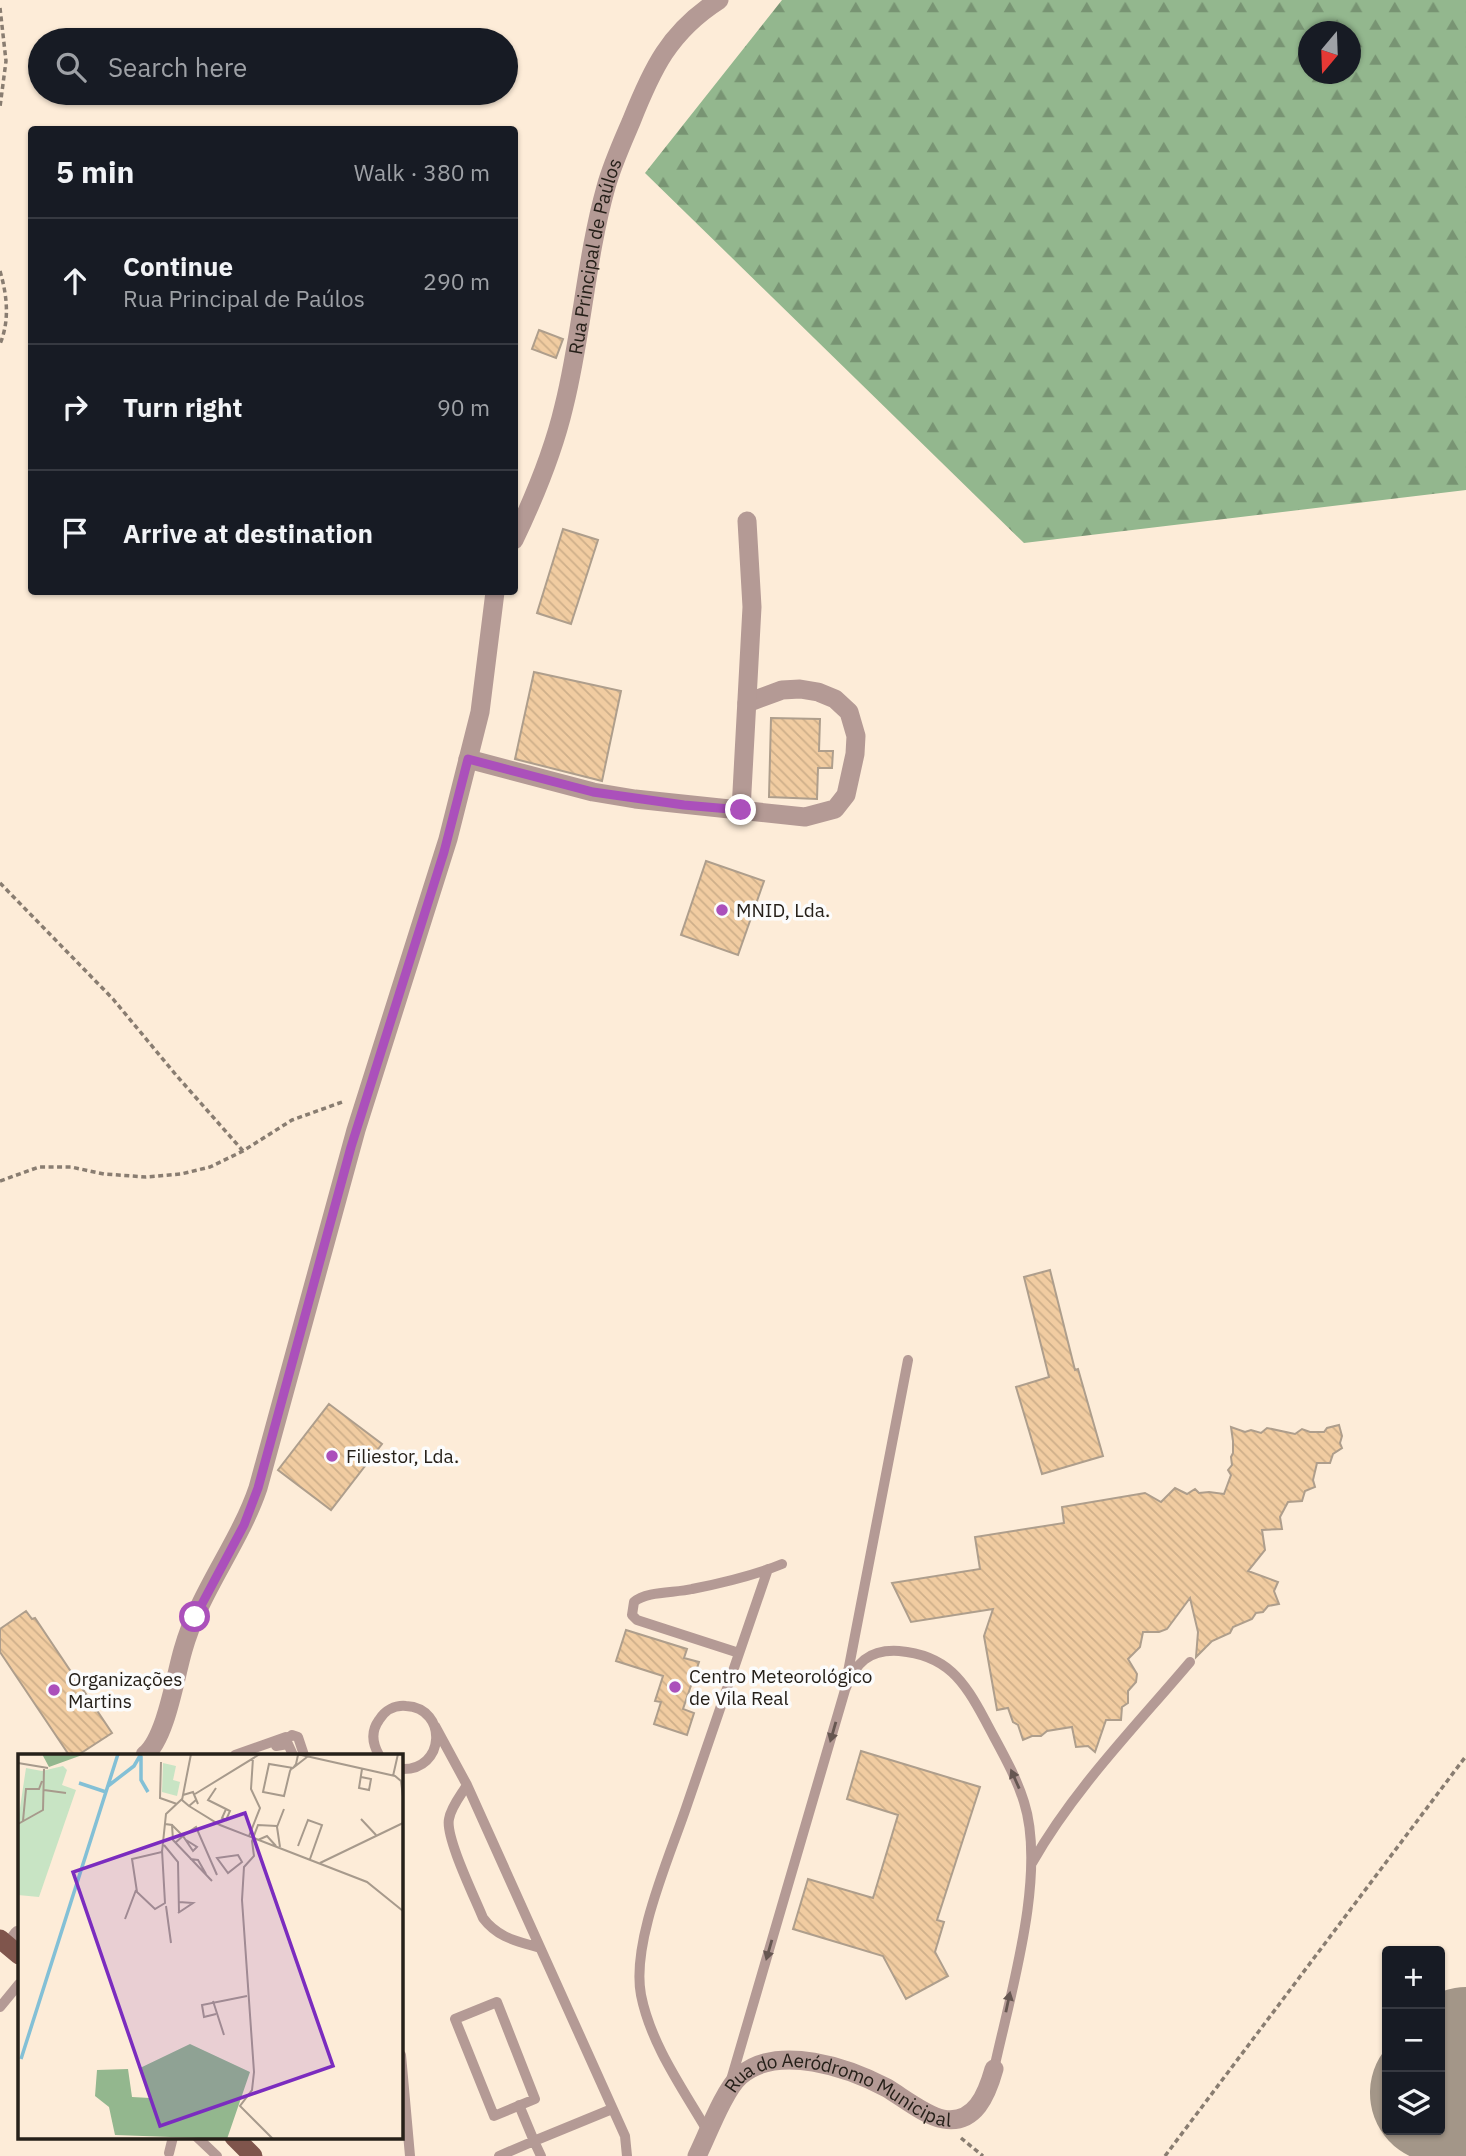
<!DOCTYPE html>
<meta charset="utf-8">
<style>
:root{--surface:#171b24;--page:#242831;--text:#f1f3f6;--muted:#9ea1a6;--line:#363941}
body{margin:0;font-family:"IBM Plex Sans",sans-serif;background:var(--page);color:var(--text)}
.controls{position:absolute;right:21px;bottom:21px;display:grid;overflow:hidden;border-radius:7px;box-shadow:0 2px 5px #0004}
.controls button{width:63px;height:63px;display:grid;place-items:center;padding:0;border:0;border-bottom:2px solid var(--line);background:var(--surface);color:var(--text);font:35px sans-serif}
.compass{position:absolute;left:1298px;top:21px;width:63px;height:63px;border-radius:50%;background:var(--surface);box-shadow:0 2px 5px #0004;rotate:199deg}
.stop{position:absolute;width:21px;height:21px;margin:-16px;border:5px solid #ab50bb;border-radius:50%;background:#fff}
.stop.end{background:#ab50bb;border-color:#fff;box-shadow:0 2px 7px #0008}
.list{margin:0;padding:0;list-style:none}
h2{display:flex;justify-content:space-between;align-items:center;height:91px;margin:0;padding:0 28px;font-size:30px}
h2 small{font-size:23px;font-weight:400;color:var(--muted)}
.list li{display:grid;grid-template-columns:46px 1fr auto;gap:21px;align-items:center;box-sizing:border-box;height:126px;padding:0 28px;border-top:2px solid var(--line)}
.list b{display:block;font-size:26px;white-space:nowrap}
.list p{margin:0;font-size:23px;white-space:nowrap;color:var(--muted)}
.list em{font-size:23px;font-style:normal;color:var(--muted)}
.icon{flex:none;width:38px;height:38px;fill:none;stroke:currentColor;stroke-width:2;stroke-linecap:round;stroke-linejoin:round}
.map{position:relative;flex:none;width:1466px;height:2156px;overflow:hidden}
.search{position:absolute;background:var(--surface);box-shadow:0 2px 5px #0004;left:28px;top:28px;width:490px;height:77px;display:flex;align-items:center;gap:18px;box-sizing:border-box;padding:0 24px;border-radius:38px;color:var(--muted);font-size:26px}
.panel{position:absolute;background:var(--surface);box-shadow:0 2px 5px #0004;left:28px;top:126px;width:490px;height:469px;border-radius:7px}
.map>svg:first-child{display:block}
.forest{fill:url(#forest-firs);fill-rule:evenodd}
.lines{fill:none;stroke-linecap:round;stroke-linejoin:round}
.runway{stroke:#a39688;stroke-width:140}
.building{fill:url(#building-back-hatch);stroke:#ae9e8c;stroke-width:2}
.path{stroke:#897d71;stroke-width:3.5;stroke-dasharray:5 3.5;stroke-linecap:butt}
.service{stroke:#b49a95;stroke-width:10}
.minor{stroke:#b49a95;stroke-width:19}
.tertiary{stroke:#b49a95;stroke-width:19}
.primary{stroke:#7f554c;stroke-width:19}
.oneway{fill:#665751}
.route{stroke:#ab50bb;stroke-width:9}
.poi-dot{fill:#ab50bb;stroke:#fcfcfc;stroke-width:2.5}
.labels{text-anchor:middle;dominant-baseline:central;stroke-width:7;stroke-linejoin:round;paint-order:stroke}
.street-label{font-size:19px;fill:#262019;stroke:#fcfcfc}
.poi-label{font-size:19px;fill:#262019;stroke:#fcfcfc;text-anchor:start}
.inset-river{fill:none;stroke:#83c0d6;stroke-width:3.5}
.inset-road{fill:none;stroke:#a79a8c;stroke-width:2}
.view{fill:#7b2cbf;fill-opacity:0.15;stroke:#7b2cbf;stroke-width:3.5}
.inset-edge{fill:none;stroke:#262019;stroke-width:3.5}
</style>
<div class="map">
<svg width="1466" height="2156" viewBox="0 0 1466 2156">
<defs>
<pattern id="forest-firs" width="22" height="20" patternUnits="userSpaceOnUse" patternTransform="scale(1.75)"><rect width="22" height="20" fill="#93b78e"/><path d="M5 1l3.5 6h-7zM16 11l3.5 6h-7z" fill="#789473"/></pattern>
<pattern id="building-back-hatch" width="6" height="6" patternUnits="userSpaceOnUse" patternTransform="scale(1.75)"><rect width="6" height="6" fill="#f1cca1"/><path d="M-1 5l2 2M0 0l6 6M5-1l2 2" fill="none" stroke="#ceaf8a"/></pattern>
</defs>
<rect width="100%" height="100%" fill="#fdecd8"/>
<path class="forest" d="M782,0H1466V490L1024,543L645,173ZM1308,32H1350V74H1308Z"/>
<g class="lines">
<path class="runway" d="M1440,2093L1466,2057"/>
</g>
<path class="building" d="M539,330L563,339L556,358L532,349Z
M563,529L598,540L571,624L537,613Z
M534,672L621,691L602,781L515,759Z
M771,718L820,719L819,751H833L832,768H818L817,799L769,797Z
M706,861L764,881L738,955L681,935Z
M1050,1270L1075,1370L1078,1369L1103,1456L1042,1474L1016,1387L1049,1377L1024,1277Z
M329,1404L382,1444L331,1510L278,1470Z
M1339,1425L1342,1436L1340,1443L1342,1448L1333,1454L1330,1463H1317L1313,1480L1315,1487L1305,1491L1302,1501L1288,1502L1280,1517L1282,1529L1262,1530L1265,1550L1248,1571L1278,1582L1274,1591L1279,1604L1268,1606L1263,1612L1256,1613L1252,1619L1233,1627L1230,1633L1212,1641L1196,1657L1198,1632L1190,1598L1167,1629L1159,1632H1143L1140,1647L1128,1659L1137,1674L1136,1682L1128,1691V1703L1122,1707L1121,1720H1106L1095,1752L1088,1746L1076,1747L1072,1727L1047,1731L1041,1736H1032L1023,1740L1018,1725L1013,1722L1008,1708L997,1710L984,1636L993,1609L911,1622L892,1583L980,1569L975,1537L1064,1523L1062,1507L1145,1493L1161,1502L1175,1488L1187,1494L1195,1489L1199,1493L1209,1492L1224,1494L1231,1475L1228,1470L1232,1465L1231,1457L1233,1453V1441L1231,1427L1245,1432L1251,1430L1261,1433L1267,1428L1295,1434L1302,1429L1310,1432H1324L1327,1428Z
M26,1611L32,1619L35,1618L112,1733L78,1755H69L0,1652V1629Z
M626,1630L687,1649L684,1658L699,1662L683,1709L694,1713L687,1735L654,1724L661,1702L655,1701L663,1676L616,1661Z
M861,1751L980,1787L937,1920L944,1922L935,1952L948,1976L906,1999L883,1956L793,1929L808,1879L873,1898L898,1815L847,1799Z"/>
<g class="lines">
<path class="path" d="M0,8L6,61L0,107
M0,271C7,295 10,320 0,344
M0,883L113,999L176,1075L243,1151
M0,1181L39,1167H71L104,1174L146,1177L181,1174L210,1167L243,1151L292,1120L345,1101
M961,2138L983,2156
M1165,2156L1466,1756"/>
<path class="service" d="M739,1653L637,1620L632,1615L634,1602C646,1591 675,1593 692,1589C722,1583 753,1576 782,1564
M847,1677L908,1360
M435,1726L467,1785L625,2136L627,2156
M284,1741L292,1735L298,1737L304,1755
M276,1746L288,1744L293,1755
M235,1755L286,1737
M379,1755C372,1743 371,1731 379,1720C385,1710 395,1705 406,1706C448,1708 446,1771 401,1769
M467,1785C461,1795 451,1807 449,1819C445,1837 475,1898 483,1918C498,1938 517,1941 540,1948
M1032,1863C1074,1789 1135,1727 1190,1662
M497,2002L535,2099L494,2116L455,2019Z
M0,2007L19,1984
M401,2055L410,2156
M731,2080L845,1690C855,1663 869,1649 899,1651C947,1655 964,1681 985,1720C999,1747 1015,1773 1024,1802C1047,1874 1010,1995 994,2069
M708,2132C683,2089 651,2045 641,1995C631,1942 670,1856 687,1805C714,1727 741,1648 768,1569
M197,2137L217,2156
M169,2153L173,2137
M499,2156L534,2141L519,2105
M541,2156L534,2141L612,2109"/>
<g class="minor">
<path d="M468,759L593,792L635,799L805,817L835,809L846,795L855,754L856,736L849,712L835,699L818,692L800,689L782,690L747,703"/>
<path d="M741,810L752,607L747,521"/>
<path id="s1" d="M697,2156C707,2136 724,2090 740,2076C778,2043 849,2068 887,2088C902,2097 926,2116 943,2119C975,2125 987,2094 994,2069"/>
</g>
<g class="tertiary">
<path id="s2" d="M514,540C535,496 553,453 564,406C582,334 586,258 606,187C612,165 622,143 631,122C652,69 669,32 719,0"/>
<path d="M145,1755C166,1738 175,1677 183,1650C199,1592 239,1544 258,1488L356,1130L448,839L480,712L495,592"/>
<path d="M10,1947L19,1935"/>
</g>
<path class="primary" d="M0,1939L19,1955
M234,2137L253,2156"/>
</g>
<defs><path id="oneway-solid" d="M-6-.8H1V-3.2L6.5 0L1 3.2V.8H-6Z" transform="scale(1.75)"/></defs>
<g class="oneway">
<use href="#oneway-solid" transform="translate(833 1732) rotate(106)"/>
<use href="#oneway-solid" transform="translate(1015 1779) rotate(-114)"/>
<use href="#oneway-solid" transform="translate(769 1950) rotate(106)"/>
<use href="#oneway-solid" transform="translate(1008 2002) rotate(-78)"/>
</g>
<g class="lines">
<path class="route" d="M195,1617L244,1525L258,1488L351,1147L444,852L468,759L593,792L684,805L741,810"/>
</g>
<g class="poi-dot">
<circle cx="722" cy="910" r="7"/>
<circle cx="332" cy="1456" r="7"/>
<circle cx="675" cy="1687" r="7"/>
<circle cx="54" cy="1690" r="7"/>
</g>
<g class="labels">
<g class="street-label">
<text stroke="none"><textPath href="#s2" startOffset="296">Rua Principal de Paúlos</textPath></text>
<text stroke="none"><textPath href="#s1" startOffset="196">Rua do Aeródromo Municipal</textPath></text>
</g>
<g class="poi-label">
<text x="736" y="910">MNID, Lda.</text>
<text x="346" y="1456">Filiestor, Lda.</text>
<text x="689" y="1676">Centro Meteorológico<tspan x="689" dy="22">de Vila Real</tspan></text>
<text x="68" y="1679">Organizações<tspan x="68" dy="22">Martins</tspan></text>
</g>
</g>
<g transform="translate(18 1754)">
<rect width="385" height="385" fill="#fdecd8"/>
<path d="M145,9L158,12L155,26L162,28L159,42L144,38ZM45,12L49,16L44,31L58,36L21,143L0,141V67L8,14L24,17Z" fill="#c8e4c4"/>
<path d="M24,0H67L31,13ZM172,290L232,318L209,385L97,381L91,353L77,342L79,316L110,315L114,343L132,344L122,314Z" fill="#93b78e"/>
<path class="inset-river" d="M123,2V26L130,38M61,29L88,38M90,32L116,12L123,0M3,305L100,0"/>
<path class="inset-road" d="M173,0L164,46L171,52L178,46M279,0L377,22L383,27L385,43M280,1L278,10L275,14L273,15L272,17L266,42L245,38L251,10L275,14L289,3M143,8L142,44L159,50M0,9L30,14M375,22L380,0M343,23L353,25L351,36L341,34L344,15M198,34L190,46L208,55M26,36L48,39M177,40L242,0M165,41L175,38L180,50M171,52L202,71L349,128L385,157M208,55L212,57L208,66L204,64ZM343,65L358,81M5,67L8,35H21L24,27M0,70L25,56L26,15M147,70L154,71L155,86L194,127M154,71L165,82L157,89M231,82L242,54L233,35L235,4M168,86L179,93L175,97L165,82L178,73L199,121M240,86L249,82L258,92M146,91L160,108L161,159M280,92L290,66L304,71L292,105M262,93L259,73L266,55M144,96L147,149L137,155L119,138L114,105L144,98L148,60L164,45M220,101L224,108L210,119L199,104ZM172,105L180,106L188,120M302,109L385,69M148,152L153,189M160,159L175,149L161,148M107,165L118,136M195,247L206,281M198,260L186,263L184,251L229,242M255,385L222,352L234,336L236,318L224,146L226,113L236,102L234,87L240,71L259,72"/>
<path class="view" d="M227,59L315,312L142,372L55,118Z"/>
<rect width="385" height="385" class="inset-edge"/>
</g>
</svg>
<div class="controls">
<button>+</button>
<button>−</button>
<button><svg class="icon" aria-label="layers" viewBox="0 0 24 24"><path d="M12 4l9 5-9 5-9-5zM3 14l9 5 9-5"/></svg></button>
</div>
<svg class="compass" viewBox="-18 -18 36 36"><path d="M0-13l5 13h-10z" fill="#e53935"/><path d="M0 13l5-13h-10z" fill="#9ea1a6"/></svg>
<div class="stop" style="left:195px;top:1617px"></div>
<div class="stop end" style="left:741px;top:810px"></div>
<div class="search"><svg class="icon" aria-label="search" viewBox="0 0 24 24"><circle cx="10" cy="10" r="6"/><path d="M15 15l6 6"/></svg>Search here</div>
<section class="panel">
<h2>5 min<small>Walk · 380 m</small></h2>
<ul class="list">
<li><svg class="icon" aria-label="ahead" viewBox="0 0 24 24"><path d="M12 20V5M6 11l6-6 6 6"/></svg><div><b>Continue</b><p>Rua Principal de Paúlos</p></div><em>290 m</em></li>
<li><svg class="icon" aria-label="right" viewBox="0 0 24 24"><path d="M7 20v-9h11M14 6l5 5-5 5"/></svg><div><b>Turn right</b></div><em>90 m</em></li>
<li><svg class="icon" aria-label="arrive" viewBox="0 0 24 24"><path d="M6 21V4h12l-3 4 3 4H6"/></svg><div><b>Arrive at destination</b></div></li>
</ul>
</section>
</div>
